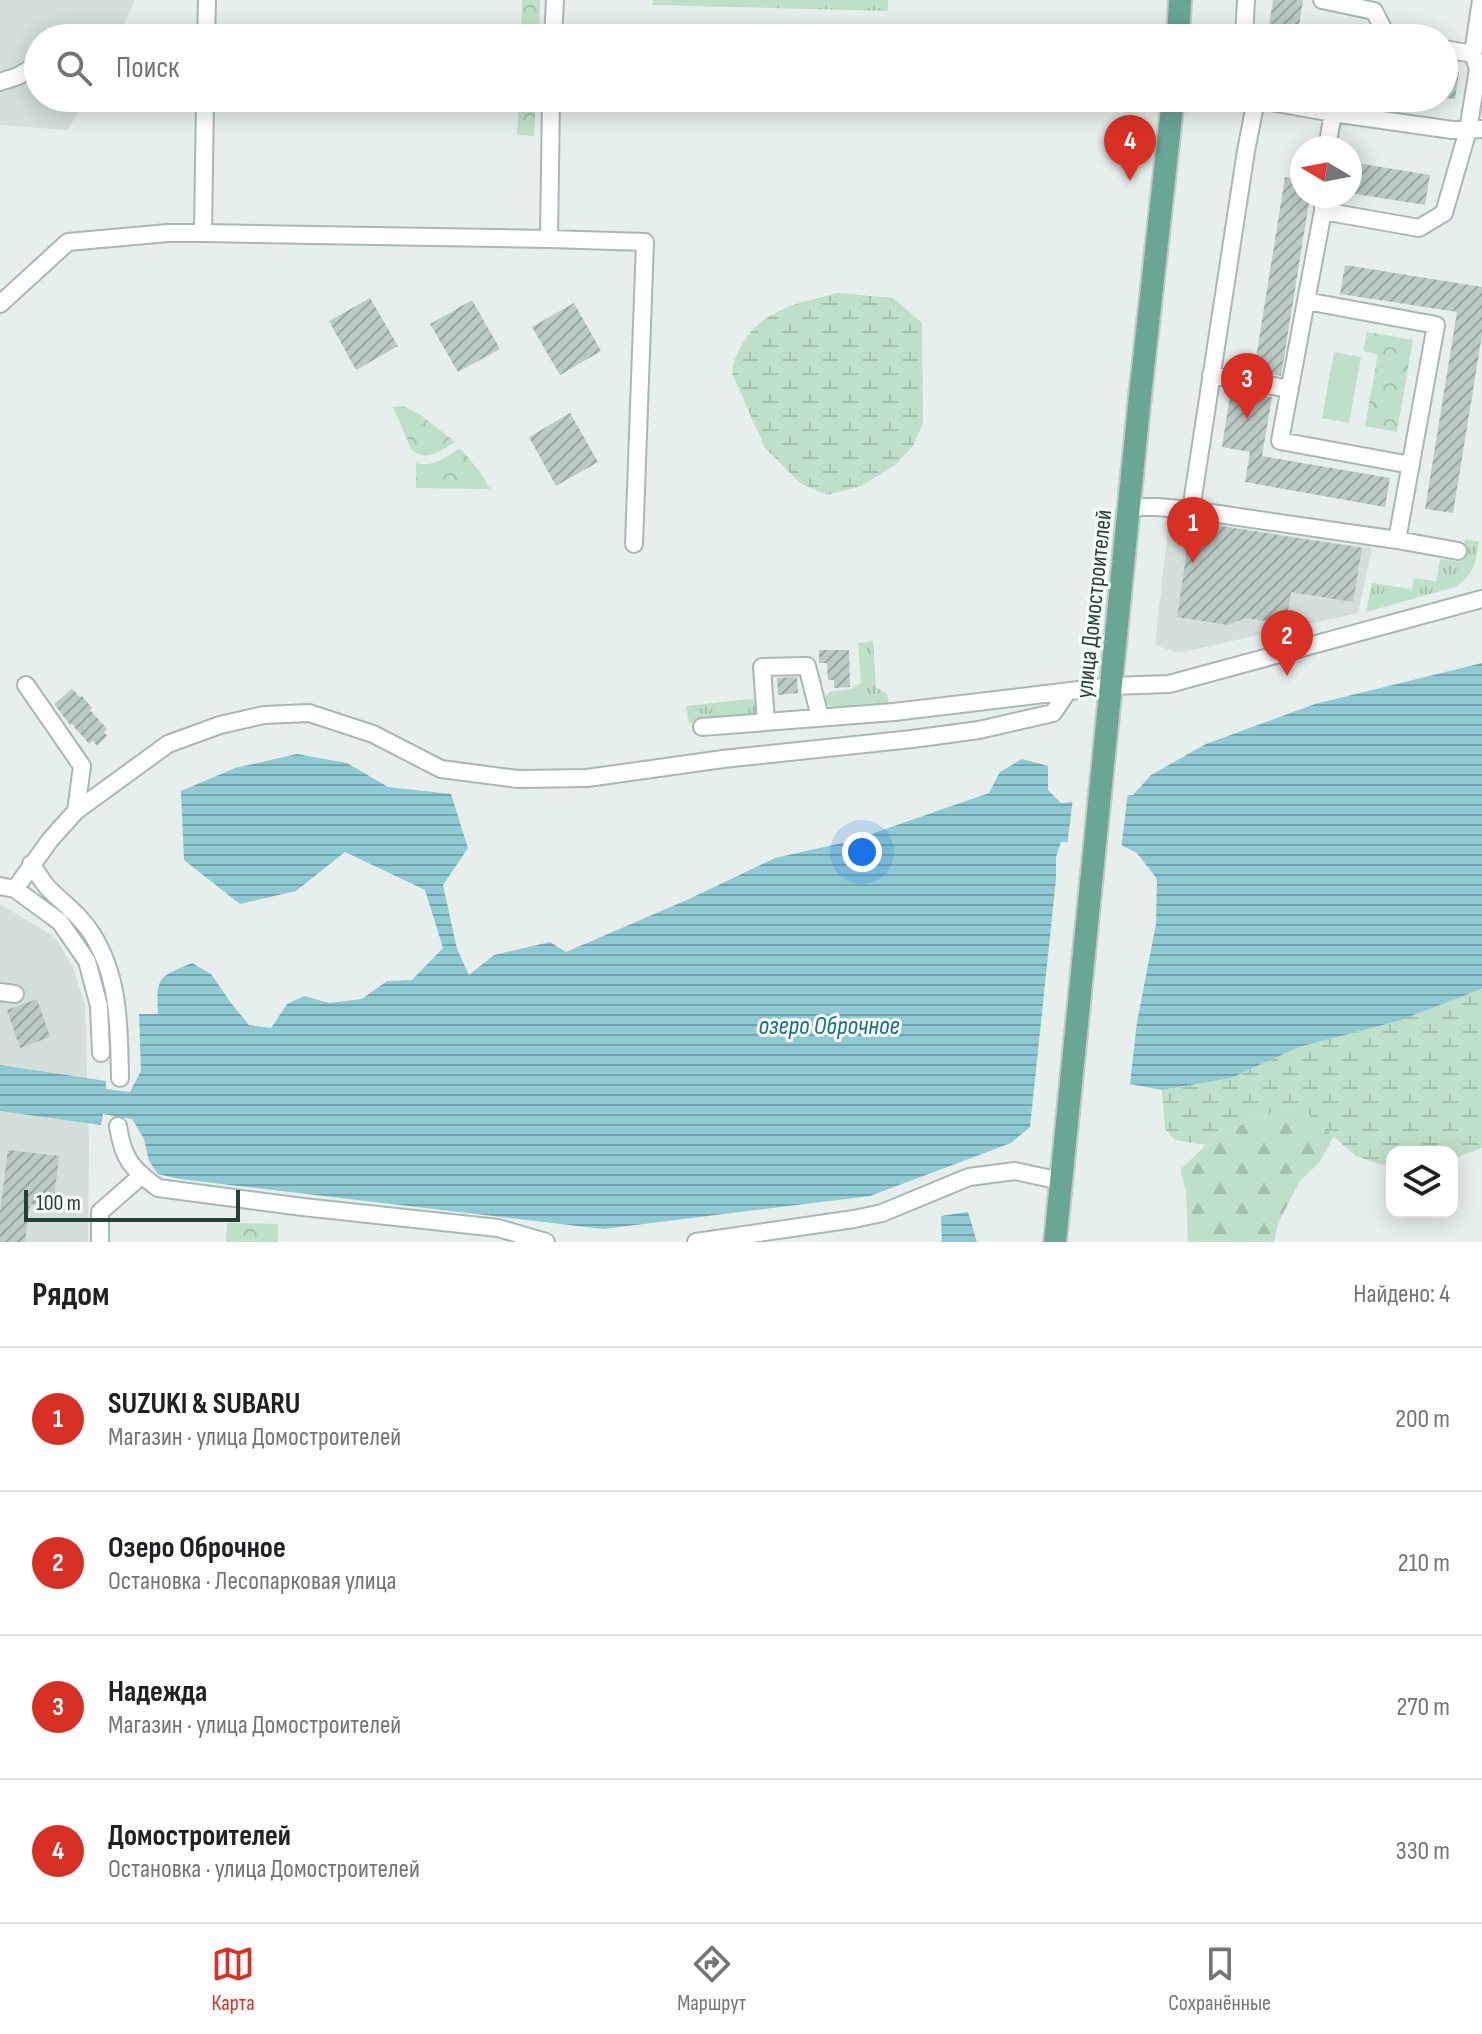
<!DOCTYPE html>
<html lang="ru">
<meta charset="utf-8">
<style>
:root{--surface:#fff;--page:#f6f6f6;--text:#202124;--muted:#757577;--line:#e0e0e0;--accent:#d93025}
body{margin:0;font-family:"Sofia Sans Condensed",sans-serif;background:var(--page);color:var(--text)}
.controls{position:absolute;right:24px;bottom:24px;display:grid;overflow:hidden;border-radius:16px;box-shadow:0 4px 20px #0003}
.controls button{width:72px;height:72px;display:grid;place-items:center;padding:0;border:0;border-bottom:2px solid var(--line);background:var(--surface);color:var(--text);font:40px sans-serif}
.compass{position:absolute;left:1290px;top:136px;width:72px;height:72px;border-radius:50%;background:var(--surface);box-shadow:0 4px 20px #0003;rotate:280deg}
.scale{position:absolute;left:24px;bottom:20px;width:216px;box-sizing:border-box;padding-left:8px;border:4px solid #24423a;border-top:0;font-size:22px;line-height:28px;white-space:nowrap;color:#24423a;-webkit-text-stroke:6px #f7fbf9;paint-order:stroke}
.you{position:absolute;left:862px;top:852px;width:28px;height:28px;margin:-20px;border:6px solid #fff;border-radius:50%;background:#1a73e8;box-shadow:0 0 0 12px #1a73e833}
.badge{display:grid;place-items:center;width:52px;height:52px;border-radius:50%;background:var(--accent);color:#fff;font-size:26px;font-weight:700}
.pin{position:absolute;translate:-50% -66px;filter:drop-shadow(0 2px 4px #0008)}
.pin::after{content:'';position:absolute;top:42px;width:28px;height:24px;background:inherit;clip-path:polygon(0 0,100% 0,50% 100%)}
.list{margin:0;padding:0;list-style:none}
h2{display:flex;justify-content:space-between;align-items:center;height:104px;margin:0;padding:0 32px;font-size:34px}
h2 small{font-size:26px;font-weight:400;color:var(--muted)}
.list li{display:grid;grid-template-columns:52px 1fr auto;gap:24px;align-items:center;box-sizing:border-box;height:144px;padding:0 32px;border-top:2px solid var(--line)}
.list b{display:block;font-size:30px;white-space:nowrap}
.list p{margin:0;font-size:26px;white-space:nowrap;color:var(--muted)}
.list em{font-size:26px;font-style:normal;color:var(--muted)}
.icon{flex:none;width:44px;height:44px;fill:none;stroke:currentColor;stroke-width:2;stroke-linecap:round;stroke-linejoin:round}
.map{position:relative;flex:none;width:1482px;height:1242px;overflow:hidden}
.search{position:absolute;background:var(--surface);box-shadow:0 4px 20px #0003;left:24px;right:24px;top:24px;height:88px;display:flex;align-items:center;gap:20px;box-sizing:border-box;padding:0 28px;border-radius:44px;color:var(--muted);font-size:30px}
.sheet{height:680px;background:var(--surface)}
nav{display:flex;justify-content:space-around;align-items:center;box-sizing:border-box;height:112px;border-top:2px solid var(--line);background:var(--surface);font-size:22px;color:var(--muted)}
nav a{display:grid;justify-items:center;gap:4px}
nav .on{color:var(--accent)}
.map>svg:first-child{display:block}
.built{fill:#d4dfda}
.grass{fill:url(#grass-tufts)}
.forest{fill:url(#forest-firs)}
.wetland{fill:url(#wetland-marsh)}
.park{fill:url(#park-crowns)}
.garden{fill:#bfe0c8}
.water{fill:url(#water-rules)}
.pier{fill:#e6efeb}
.building{fill:url(#building-hatch)}
.lines{fill:none;stroke-linecap:round;stroke-linejoin:round}
.minor-casing{stroke:#a8b8b2;stroke-width:20}
.major-casing{stroke:#c2cac8;stroke-width:26}
.minor{stroke:#fff;stroke-width:16}
.major{stroke:#6aa596;stroke-width:22}
.labels{text-anchor:middle;dominant-baseline:central;stroke-width:6;stroke-linejoin:round;paint-order:stroke}
.street-label{font-size:24px;fill:#24423a;stroke:#f7fbf9}
.water-label{font-size:26px;font-style:italic;fill:#1c6f80;stroke:#f7fbf9}
</style>
<div class="map">
<svg width="1482" height="1242" viewBox="0 0 1482 1242">
<defs>
<pattern id="grass-tufts" width="24" height="20" patternUnits="userSpaceOnUse" patternTransform="scale(2)"><rect width="24" height="20" fill="#bfe0c8"/><path d="M3 7l-1-3M5 7V3M7 7l1-3M15 17l-1-3M17 17v-4M19 17l1-3" fill="none" stroke="#a4c1ad"/></pattern>
<pattern id="forest-firs" width="22" height="20" patternUnits="userSpaceOnUse" patternTransform="scale(2)"><rect width="22" height="20" fill="#bfe0c8"/><path d="M5 1l3.5 6h-7zM16 11l3.5 6h-7z" fill="#a4c1ad"/></pattern>
<pattern id="wetland-marsh" width="20" height="14" patternUnits="userSpaceOnUse" patternTransform="scale(2)"><rect width="20" height="14" fill="#bfe0c8"/><path d="M1 5h8M5 5V1M11 12h8M15 12V8" fill="none" stroke="#a4c1ad"/></pattern>
<pattern id="park-crowns" width="20" height="18" patternUnits="userSpaceOnUse" patternTransform="scale(2)"><rect width="20" height="18" fill="#bfe0c8"/><path d="M2 6a3 3 0 1 1 6 0M12 15a3 3 0 1 1 6 0" fill="none" stroke="#a4c1ad"/></pattern>
<pattern id="water-rules" width="6" height="5" patternUnits="userSpaceOnUse" patternTransform="scale(2)"><rect width="6" height="5" fill="#8ec9d4"/><path d="M0 2.5h6" fill="none" stroke="#74a5ad"/></pattern>
<pattern id="building-hatch" width="6" height="6" patternUnits="userSpaceOnUse" patternTransform="scale(2)"><rect width="6" height="6" fill="#bbcac4"/><path d="M-1 1l2-2M0 6l6-6M5 7l2-2" fill="none" stroke="#98a6a0"/></pattern>
</defs>
<rect width="100%" height="100%" fill="#e6efeb"/>
<path class="built" d="M0,0H135L117,38H38V98H85L68,130L0,125Z
M1169,518L1372,548L1358,613L1178,653L1155,645Z
M0,904L55,937L73,967L85,1005L89,1143L88,1242H0Z"/>
<path class="grass" d="M653,0H888V11L652,5Z
M1465,539L1479,542C1475,564 1475,574 1455,587L1366,612L1372,583L1412,589L1414,578L1436,581L1440,559L1461,562Z
M873,641L876,687L887,694L889,704L834,707L828,705L825,701L826,695L833,691L853,689L855,686L861,683L858,643Z
M749,699L753,700L757,704L756,712L753,715L689,723L686,706Z"/>
<path class="forest" d="M1285,1110L1309,1115L1334,1136L1319,1163L1300,1181L1278,1223L1274,1242H1188L1186,1190L1180,1170L1206,1145L1258,1115Z"/>
<path class="wetland" d="M838,293L893,298L922,323L923,423L913,446L895,465L861,486L827,495L800,483L765,448L732,373C733,361 737,354 743,343C763,309 802,302 838,293Z
M1482,989V1148L1452,1159V1152H1392V1165L1379,1164L1356,1156L1309,1115L1285,1110L1258,1115L1206,1145L1175,1140L1165,1129L1162,1090L1231,1078L1299,1047L1398,1021Z"/>
<path class="park" d="M522,0H540L539,38H521Z
M519,98H536L534,136L517,135Z
M1367,332L1413,340L1397,432L1365,426L1378,354L1363,351Z
M403,406L419,414L455,442C440,451 426,463 411,449L393,407Z
M460,448L480,472L490,489L416,488V463C433,468 446,457 460,448Z
M227,1223L278,1224V1242H226Z"/>
<path class="garden" d="M1334,352L1361,357L1349,423L1322,418Z"/>
<path class="water" d="M1482,663V989L1398,1021L1299,1047L1231,1078L1162,1090L1130,1084L1137,1022L1156,924L1157,879L1137,853L1119,844L1061,842L1056,857V879L1030,1127L1011,1143L870,1196L603,1229L180,1179L158,1174L149,1161L144,1139L132,1119L103,1114L101,1125L0,1111V1065L106,1081V1089L130,1092L141,1071L139,1014H158C156,977 158,977 192,963L211,974L231,1003L249,1025L271,1028L287,1004L304,996L329,1003L362,999L387,981L412,980L443,948L425,890L345,852L296,891L240,904L184,860L181,791L235,768L297,754L347,763L388,787L451,794L468,848L443,885L457,949L469,975L494,955L550,942L566,952L689,899L775,858L851,841L989,793L1000,772L1022,759L1048,766V790L1061,803L1133,795L1151,775L1206,744L1315,704Z
M968,1212L977,1242H942L941,1216Z"/>
<path class="pier" d="M1128,792L1121,849L1067,846L1073,798Z"/>
<path class="building" d="M1273,0H1303L1297,38H1267Z
M1444,70L1459,72L1455,99L1444,98Z
M1350,162L1430,175L1425,205L1350,193Z
M1285,177L1302,180V196H1310L1281,376L1254,371Z
M1345,265L1482,287V335L1453,513L1425,509L1457,312L1340,294Z
M370,298L398,346L356,370L329,321Z
M472,300L500,349L458,372L430,324Z
M574,303L601,351L560,375L532,327Z
M1231,390L1272,397L1262,456L1390,478L1385,507L1245,482L1250,452L1222,447Z
M570,413L598,462L556,486L529,437Z
M1189,521L1362,548L1353,602L1291,592L1286,624L1245,618L1228,625L1177,617L1189,536L1187,535Z
M819,650H849L850,687L834,688V680H828L827,663H819Z
M797,677L798,693L778,695L777,678Z
M72,689L80,697L82,696L92,708L90,710L107,729L104,732L107,736L97,746L93,741L89,744L72,724L70,725L54,704Z
M37,999L50,1037L20,1048L7,1010Z
M8,1150L59,1156L53,1207L30,1204L25,1242H0V1212Z"/>
<g class="lines">
<defs>
<path id="minor" d="M1322,0L1374,11L1388,38
M206,38L207,0
M553,38L555,0
M1244,38L1246,0
M1444,49L1473,54
M0,82L18,76L38,64
M1248,98L1333,113L1452,130H1468L1478,69L1473,54L1481,0
M1327,148L1333,113
M1323,211L1419,228L1444,213L1468,130L1482,129
M203,233L205,98
M549,239L645,242L634,544
M1306,301L1323,211V196
M0,304L68,242L168,233H203L549,239L551,98
M1211,375L1290,389
M1129,507H1157L1191,510L1397,540L1458,551
M1191,510L1246,151L1256,100
M1397,540L1436,325L1306,301L1280,441L1411,465
M26,685L82,766L76,811
M766,722L762,667L807,666L820,717
M702,727L894,712L1112,686L1169,684L1482,599
M31,864C37,872 42,882 49,889C64,904 81,916 92,934C120,978 119,1029 120,1078
M0,886L15,889L60,922L87,961L99,1006L101,1053
M15,889L50,840L76,811L168,744L220,725L264,715L309,713L373,734L441,769L518,779L587,778L723,759L912,739L979,730L1053,713L1068,691
M0,992L15,994
M118,1126C123,1159 131,1168 158,1188L303,1207L498,1228L546,1242
M100,1242V1212L141,1176
M696,1242L854,1219L882,1213L969,1177L1015,1171L1061,1181"/>
<path id="major" d="M1178,38L1180,0
M1055,1242L1140,396L1173,98"/>
</defs>
<use href="#minor" class="minor-casing"/>
<use href="#major" class="major-casing"/>
<use href="#minor" class="minor"/>
<use href="#major" class="major"/>
</g>
<g class="labels">
<g class="street-label">
<text transform="translate(1094 604) rotate(-84)">улица Домостроителей</text>
</g>
<g class="water-label">
<text x="829" y="1026">озеро Оброчное</text>
</g>
</g>
</svg>
<div class="controls">
<button><svg class="icon" aria-label="layers" viewBox="0 0 24 24"><path d="M12 4l9 5-9 5-9-5zM3 14l9 5 9-5"/></svg></button>
</div>
<svg class="compass" viewBox="-18 -18 36 36"><path d="M0-13l5 13h-10z" fill="#e53935"/><path d="M0 13l5-13h-10z" fill="#757577"/></svg>
<div class="scale">100 m</div>
<div class="you"></div>
<div class="pin badge" style="left:1193px;top:563px">1</div>
<div class="pin badge" style="left:1287px;top:676px">2</div>
<div class="pin badge" style="left:1247px;top:419px">3</div>
<div class="pin badge" style="left:1130px;top:181px">4</div>
<div class="search"><svg class="icon" aria-label="search" viewBox="0 0 24 24"><circle cx="10" cy="10" r="6"/><path d="M15 15l6 6"/></svg>Поиск</div>
</div>
<section class="sheet">
<h2>Рядом<small>Найдено: 4</small></h2>
<ul class="list">
<li><span class="badge">1</span><div><b>SUZUKI &amp; SUBARU</b><p>Магазин · улица Домостроителей</p></div><em>200 m</em></li>
<li><span class="badge">2</span><div><b>Озеро Оброчное</b><p>Остановка · Лесопарковая улица</p></div><em>210 m</em></li>
<li><span class="badge">3</span><div><b>Надежда</b><p>Магазин · улица Домостроителей</p></div><em>270 m</em></li>
<li><span class="badge">4</span><div><b>Домостроителей</b><p>Остановка · улица Домостроителей</p></div><em>330 m</em></li>
</ul>
</section>
<nav>
<a class="on"><svg class="icon" aria-label="map" viewBox="0 0 24 24"><path d="M3 6l6-2 6 2 6-2v14l-6 2-6-2-6 2zM9 4v14M15 6v14"/></svg>Карта</a>
<a><svg class="icon" aria-label="directions" viewBox="0 0 24 24"><path d="M12 3l9 9-9 9-9-9zM9 14v-3h6M13 9l2 2-2 2"/></svg>Маршрут</a>
<a><svg class="icon" aria-label="saved" viewBox="0 0 24 24"><path d="M7 4h10v16l-5-4-5 4z"/></svg>Сохранённые</a>
</nav>
